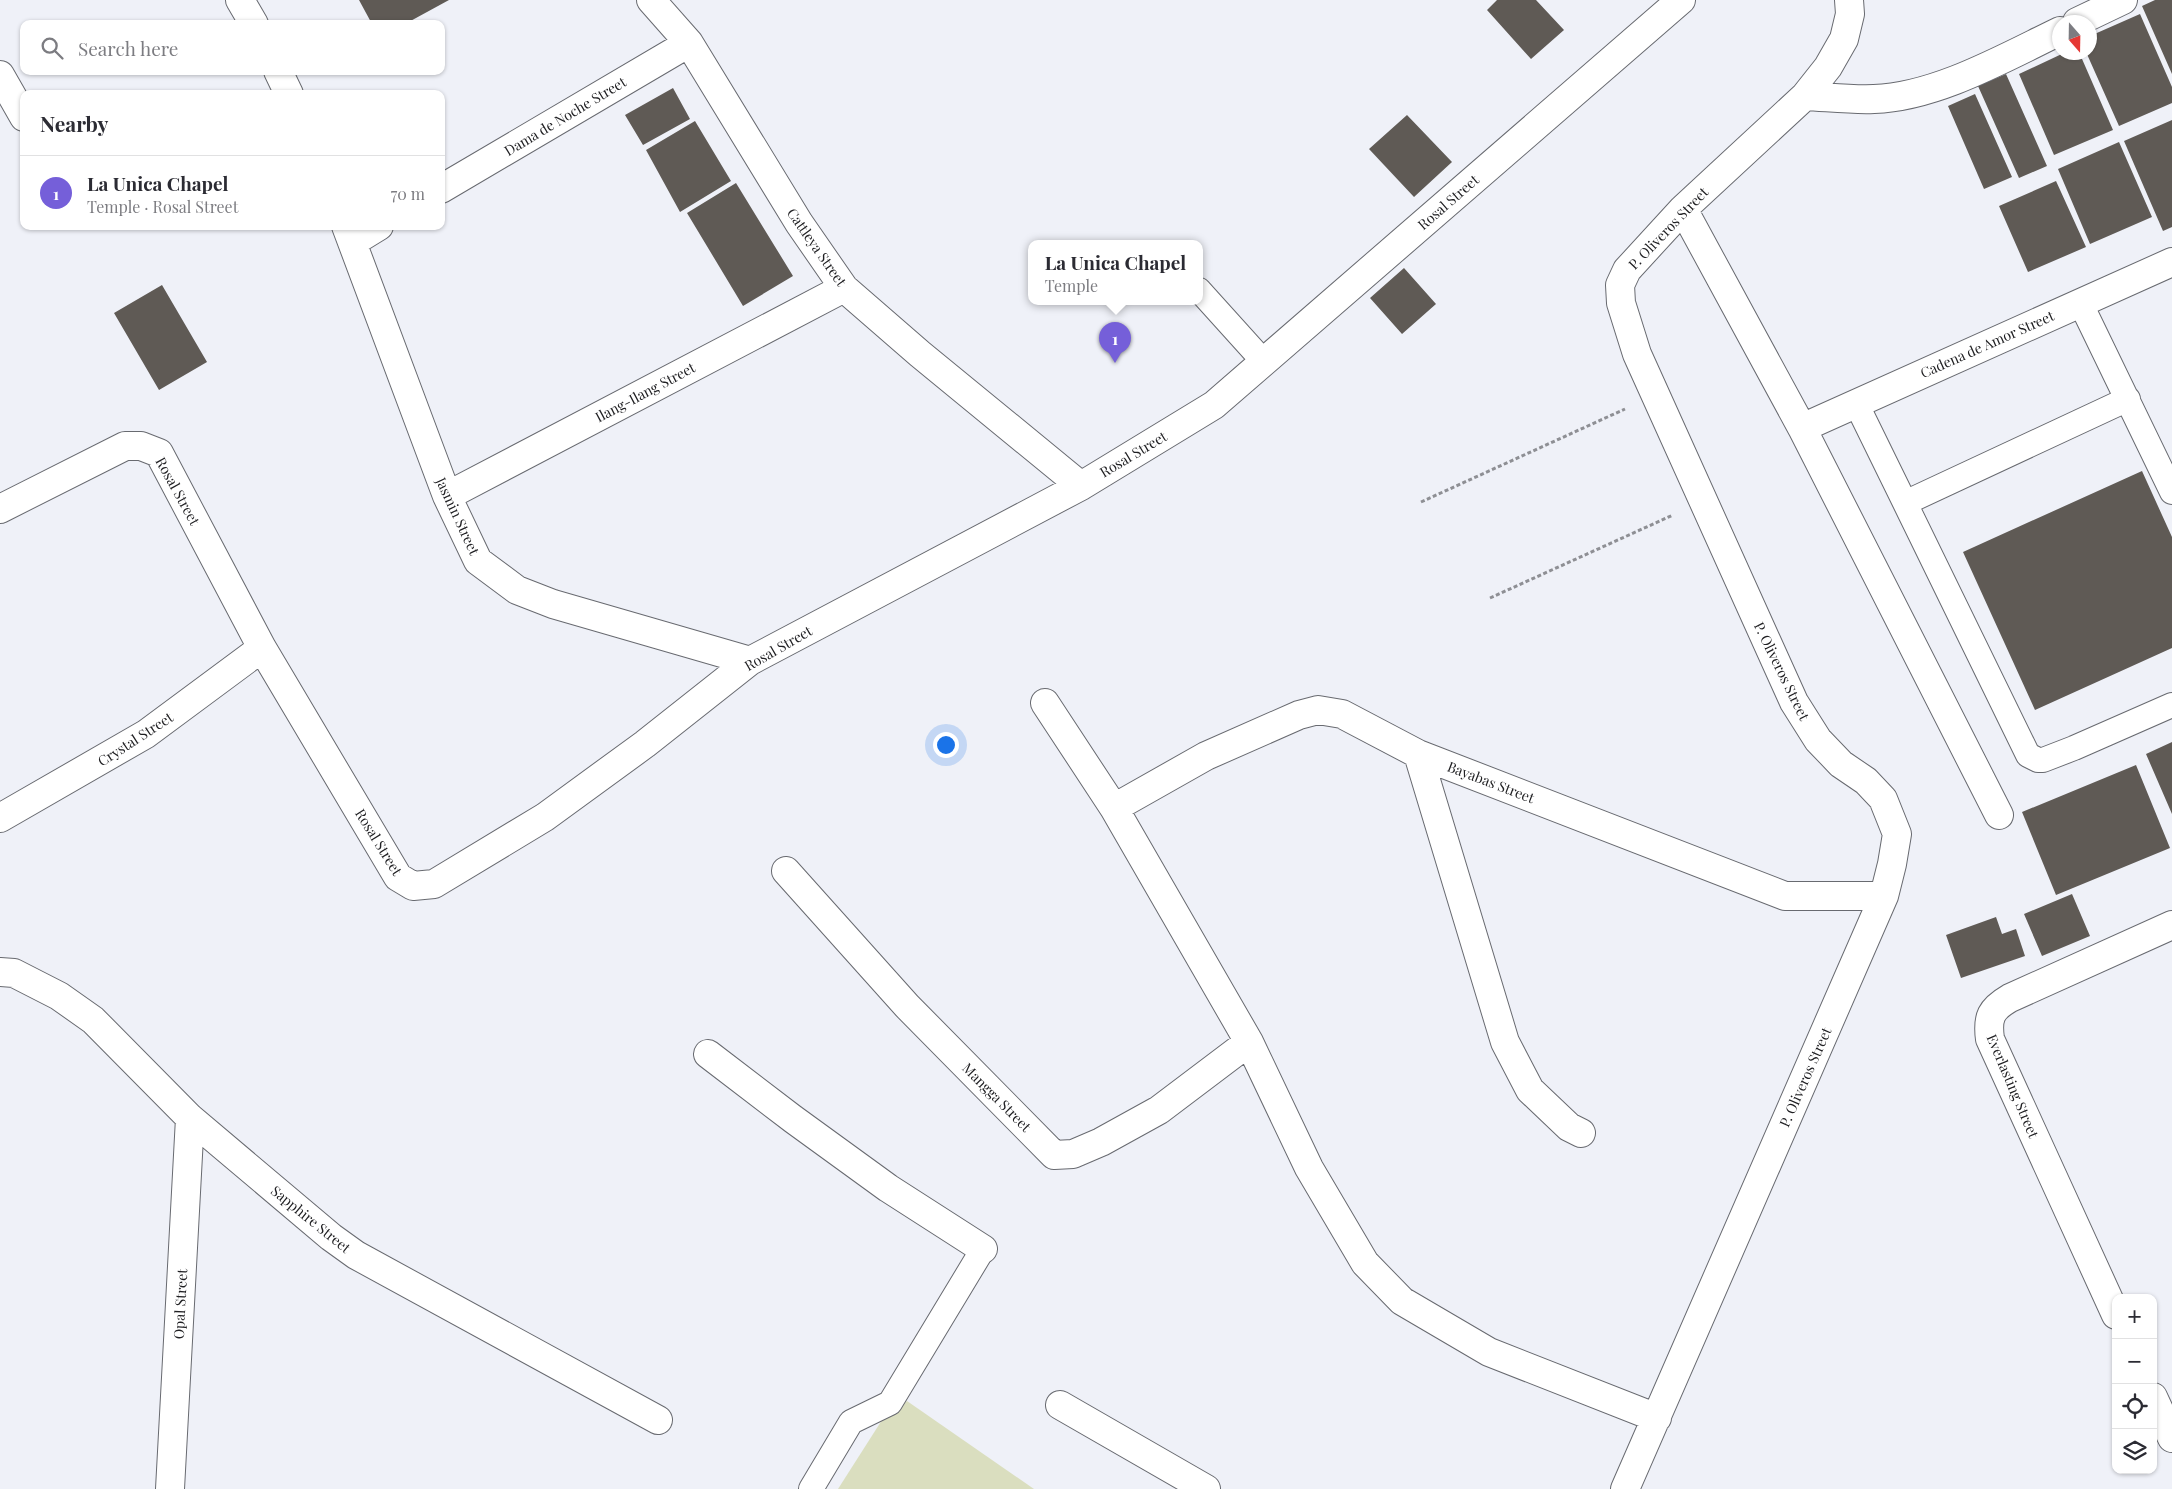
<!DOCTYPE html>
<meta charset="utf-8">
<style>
:root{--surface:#fff;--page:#f2f2f3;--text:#2b2b33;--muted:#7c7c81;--line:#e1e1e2;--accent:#755fd9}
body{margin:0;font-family:"Playfair Display",serif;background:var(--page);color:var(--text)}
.controls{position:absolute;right:15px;bottom:15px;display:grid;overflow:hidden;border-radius:10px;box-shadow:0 1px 4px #0004}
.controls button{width:45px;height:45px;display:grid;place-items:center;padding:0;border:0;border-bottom:1px solid var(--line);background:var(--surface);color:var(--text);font:25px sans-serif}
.compass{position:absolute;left:2052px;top:15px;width:45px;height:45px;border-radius:50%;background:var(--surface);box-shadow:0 1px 4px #0004;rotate:160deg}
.you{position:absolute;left:945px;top:744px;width:18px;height:18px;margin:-12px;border:4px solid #fff;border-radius:50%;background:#1a73e8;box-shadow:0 0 0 8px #1a73e833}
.badge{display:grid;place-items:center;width:32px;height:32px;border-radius:50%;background:var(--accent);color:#fff;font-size:16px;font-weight:700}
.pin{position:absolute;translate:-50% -41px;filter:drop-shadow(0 1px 2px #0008)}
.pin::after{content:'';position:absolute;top:26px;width:18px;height:15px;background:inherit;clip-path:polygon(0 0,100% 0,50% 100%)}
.popup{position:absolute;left:1028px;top:240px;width:175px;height:65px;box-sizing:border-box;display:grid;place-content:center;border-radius:10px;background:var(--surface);filter:drop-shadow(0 1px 4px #0005);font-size:16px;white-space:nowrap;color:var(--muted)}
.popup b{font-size:19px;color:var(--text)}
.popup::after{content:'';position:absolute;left:50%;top:100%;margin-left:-10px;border:10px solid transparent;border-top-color:var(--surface)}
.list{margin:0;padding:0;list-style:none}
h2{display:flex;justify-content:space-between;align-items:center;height:65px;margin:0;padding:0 20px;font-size:21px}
h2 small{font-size:16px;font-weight:400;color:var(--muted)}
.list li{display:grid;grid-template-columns:32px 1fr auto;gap:15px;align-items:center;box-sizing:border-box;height:75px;padding:0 20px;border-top:1px solid var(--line)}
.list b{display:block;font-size:19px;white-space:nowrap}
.list p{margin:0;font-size:16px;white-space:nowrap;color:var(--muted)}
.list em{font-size:16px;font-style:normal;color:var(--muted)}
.icon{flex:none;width:28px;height:28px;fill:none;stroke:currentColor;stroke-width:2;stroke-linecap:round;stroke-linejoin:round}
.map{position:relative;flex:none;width:2172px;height:1489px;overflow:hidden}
.search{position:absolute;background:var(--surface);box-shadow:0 1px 4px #0004;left:20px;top:20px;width:425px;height:55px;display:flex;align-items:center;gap:12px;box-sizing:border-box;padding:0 18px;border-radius:10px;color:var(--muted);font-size:19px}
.panel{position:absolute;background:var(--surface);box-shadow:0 1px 4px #0004;left:20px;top:90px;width:425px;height:140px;border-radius:10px}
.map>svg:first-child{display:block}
.green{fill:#dadebf}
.building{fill:#5f5a55}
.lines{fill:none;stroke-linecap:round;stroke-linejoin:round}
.lane-casing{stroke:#686a70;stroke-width:26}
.street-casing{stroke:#686a70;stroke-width:30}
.path{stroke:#8e8f94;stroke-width:3;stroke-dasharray:4 2.5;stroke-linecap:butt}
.lane{stroke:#fff;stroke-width:24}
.street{stroke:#fff;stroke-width:28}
.labels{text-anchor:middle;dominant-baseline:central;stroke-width:5;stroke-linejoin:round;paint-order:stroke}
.street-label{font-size:14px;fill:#202023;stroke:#fff}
</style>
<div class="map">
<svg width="2172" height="1489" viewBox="0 0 2172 1489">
<rect width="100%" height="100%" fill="#eff1f8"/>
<path class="green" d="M907,1401L1034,1489H838L882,1420Z"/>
<path class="building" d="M359,0H449L405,24H372Z
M1497,0H1536L1564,30L1531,59L1487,10Z
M2155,0H2172V74L2142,6Z
M2140,14L2172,87V103L2119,126L2086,52H2090V36Z
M2066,52H2079L2113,130L2054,155L2019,74Z
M2006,74L2047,166L2019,178L1978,86Z
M673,88L690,119L643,145L625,115Z
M1975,94L2012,177L1984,189L1948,106Z
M1407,115L1452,162L1414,197L1369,149Z
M2172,120V227L2163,231L2124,141Z
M695,121L731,181L680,212L646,150Z
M2119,142L2152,217L2090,244L2058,169Z
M2056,181L2086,247L2028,272L1999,206Z
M736,183L793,276L743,306L687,213Z
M1404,268L1436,304L1402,334L1370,298Z
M162,285L207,362L159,390L114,313Z
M2142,471L2172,537V648L2035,710L1963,552Z
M2172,742V814L2146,754Z
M2136,765L2170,848L2056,895L2022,812Z
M2072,894L2090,936L2042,956L2024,914Z
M1996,917L2002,934L2016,929L2025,956L1961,978L1946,935Z"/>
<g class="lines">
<defs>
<path id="lane" d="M1199,290L1264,362
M2080,302L2172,492
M1856,403L1905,503L2128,399
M1905,503L2028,755L2038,760H2043L2074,748L2172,705
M811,1489L851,1422L890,1403L983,1249"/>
<path id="street" d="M240,0L254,24
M651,0L689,43L799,223L844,288L920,354L1081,486
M2077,22L2123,0
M278,71L289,94
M0,75L24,117
M1805,96C1827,97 1851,100 1874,99C1936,97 2004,58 2060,31
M441,189L689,43
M1683,209L1802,428L1999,815
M346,226L447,496L478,561L517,590L553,604L750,661
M353,242L379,226
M1802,428L2172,262
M447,496L844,288
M0,509L125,446H141L159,453L262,648L398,877L413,886L434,884L545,817L645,744L750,661L1081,486L1214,405L1681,0
M1045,703L1114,808L1249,1042L1309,1168L1365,1263L1402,1301L1489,1352L1657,1418
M1418,754L1505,1042L1530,1090L1569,1127L1581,1133
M1114,808L1206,756L1299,715L1318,710L1342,714L1418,754L1785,896H1884
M0,818L146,734L262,648
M786,871L907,1006L1054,1155L1073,1154L1101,1142L1159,1110L1249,1042
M0,972L14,973L59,996L93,1020L190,1118L331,1237L356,1255L658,1420
M708,1054L793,1119L888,1188L983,1249
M2116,1315L1990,1039C1987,1017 1991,1009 2010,998L2172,925
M2153,1397L2172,1438
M1060,1405L1206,1489
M170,1489L190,1118
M1625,1489L1884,896L1892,864L1897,834L1883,799L1866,781L1841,764L1818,740L1794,702L1637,354L1621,303L1620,285L1627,270L1683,209L1805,96L1828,67L1844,39L1850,14L1849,0"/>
</defs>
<use href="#lane" class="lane-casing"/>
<use href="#street" class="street-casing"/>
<path class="path" d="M1421,502L1625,409
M1490,598L1673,515"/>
<use href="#lane" class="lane"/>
<use href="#street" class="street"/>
</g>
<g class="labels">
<g class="street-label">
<text transform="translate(565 116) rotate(-31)">Dama de Noche Street</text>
<text transform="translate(1448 202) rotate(-41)">Rosal Street</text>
<text transform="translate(1668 228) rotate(-46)">P. Oliveros Street</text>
<text transform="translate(817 247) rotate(55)">Cattleya Street</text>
<text transform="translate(1987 344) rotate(-24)">Cadena de Amor Street</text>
<text transform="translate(645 392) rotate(-28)">Ilang-Ilang Street</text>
<text transform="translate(1133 454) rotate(-31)">Rosal Street</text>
<text transform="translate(178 491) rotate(61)">Rosal Street</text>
<text transform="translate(458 516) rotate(65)">Jasmin Street</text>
<text transform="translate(778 648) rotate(-30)">Rosal Street</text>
<text transform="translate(1782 671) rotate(64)">P. Oliveros Street</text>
<text transform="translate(135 739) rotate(-33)">Crystal Street</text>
<text transform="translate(1491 782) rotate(21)">Bayabas Street</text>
<text transform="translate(379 842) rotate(58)">Rosal Street</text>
<text transform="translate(1805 1077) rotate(-66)">P. Oliveros Street</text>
<text transform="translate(2013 1086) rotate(67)">Everlasting Street</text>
<text transform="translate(997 1097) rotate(45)">Mangga Street</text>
<text transform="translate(311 1219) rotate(39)">Sapphire Street</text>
<text transform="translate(180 1304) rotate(-87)">Opal Street</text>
</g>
</g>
</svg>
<div class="controls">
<button>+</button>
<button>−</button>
<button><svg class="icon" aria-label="locate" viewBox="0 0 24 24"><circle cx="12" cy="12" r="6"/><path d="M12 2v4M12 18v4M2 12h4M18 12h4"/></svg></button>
<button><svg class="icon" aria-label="layers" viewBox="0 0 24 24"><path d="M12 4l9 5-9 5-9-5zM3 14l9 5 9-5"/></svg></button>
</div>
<svg class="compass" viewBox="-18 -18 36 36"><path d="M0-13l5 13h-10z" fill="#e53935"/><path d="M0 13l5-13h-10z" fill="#7c7c81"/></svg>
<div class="you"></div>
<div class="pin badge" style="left:1115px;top:363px">1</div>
<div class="popup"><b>La Unica Chapel</b>Temple</div>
<div class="search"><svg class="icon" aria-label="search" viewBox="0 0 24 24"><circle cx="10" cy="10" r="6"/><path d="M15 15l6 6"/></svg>Search here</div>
<section class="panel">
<h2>Nearby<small></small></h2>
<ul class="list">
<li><span class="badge">1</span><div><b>La Unica Chapel</b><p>Temple · Rosal Street</p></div><em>70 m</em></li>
</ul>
</section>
</div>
